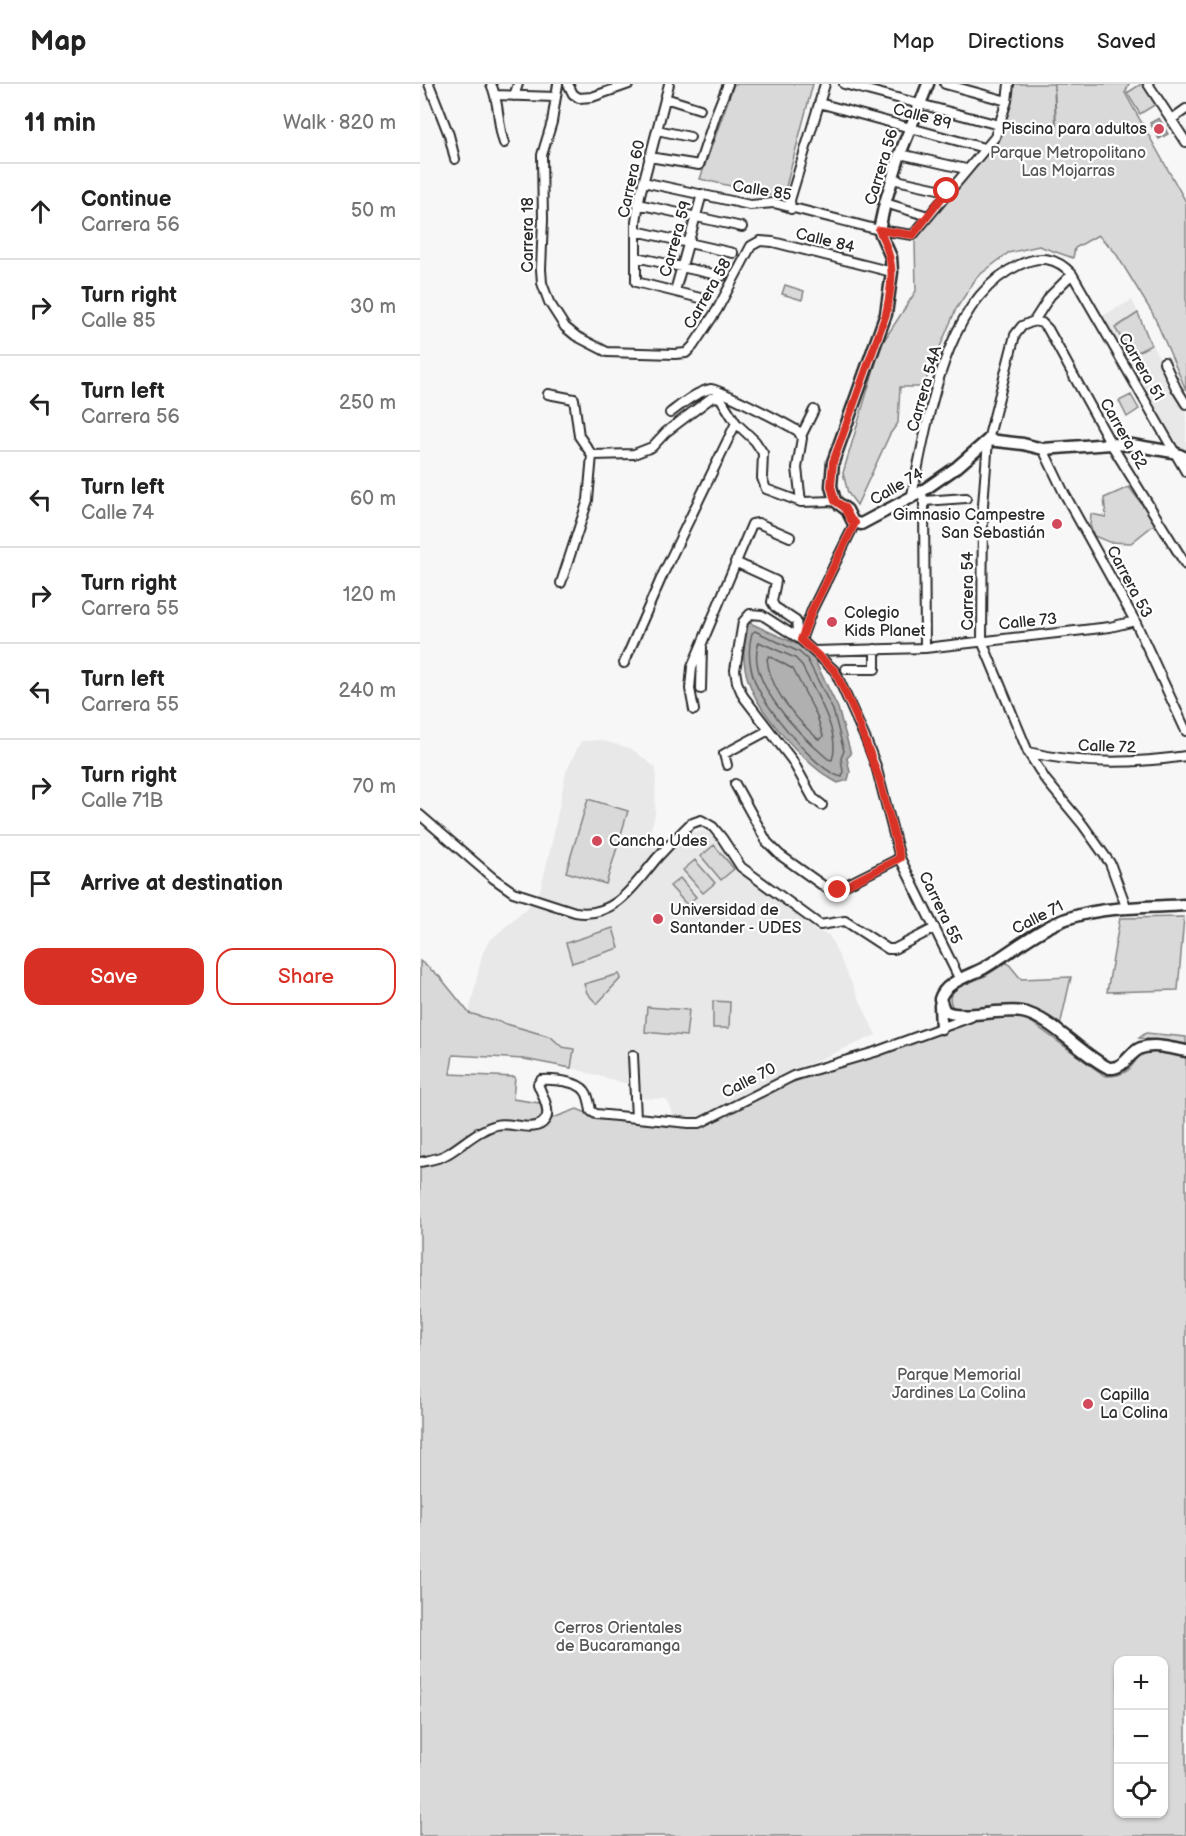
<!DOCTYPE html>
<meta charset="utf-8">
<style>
:root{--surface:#fff;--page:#f2f2f2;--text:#222;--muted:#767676;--line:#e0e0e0;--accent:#d93025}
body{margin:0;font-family:"Balsamiq Sans",sans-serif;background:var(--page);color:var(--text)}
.controls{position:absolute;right:18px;bottom:18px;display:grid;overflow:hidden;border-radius:12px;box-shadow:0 2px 4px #0004}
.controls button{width:54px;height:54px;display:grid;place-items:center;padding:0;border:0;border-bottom:2px solid var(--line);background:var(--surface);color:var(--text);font:30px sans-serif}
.stop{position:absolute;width:18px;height:18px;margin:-14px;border:4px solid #d93025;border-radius:50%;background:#fff}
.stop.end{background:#d93025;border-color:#fff;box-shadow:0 2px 6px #0008}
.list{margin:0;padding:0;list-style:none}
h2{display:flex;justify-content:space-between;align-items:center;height:78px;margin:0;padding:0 24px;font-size:26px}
h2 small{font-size:20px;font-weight:400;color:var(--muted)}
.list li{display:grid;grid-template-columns:39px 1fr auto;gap:18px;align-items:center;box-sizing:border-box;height:96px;padding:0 24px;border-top:2px solid var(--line)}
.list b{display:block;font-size:22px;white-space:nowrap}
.list p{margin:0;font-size:20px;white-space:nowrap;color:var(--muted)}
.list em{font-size:20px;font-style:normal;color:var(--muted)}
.actions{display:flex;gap:12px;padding:18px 24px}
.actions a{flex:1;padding:14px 0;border:2px solid var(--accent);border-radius:18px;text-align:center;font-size:21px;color:var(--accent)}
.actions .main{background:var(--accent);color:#fff}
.icon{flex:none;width:33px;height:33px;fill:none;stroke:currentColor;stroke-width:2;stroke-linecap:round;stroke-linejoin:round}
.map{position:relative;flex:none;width:766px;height:1752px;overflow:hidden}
header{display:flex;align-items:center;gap:36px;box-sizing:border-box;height:84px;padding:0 30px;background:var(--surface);border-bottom:2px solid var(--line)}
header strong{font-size:28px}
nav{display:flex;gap:33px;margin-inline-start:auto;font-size:21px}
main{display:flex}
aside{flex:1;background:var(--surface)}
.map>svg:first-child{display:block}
.built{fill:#e8e8e8}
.green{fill:#d9d9d9;stroke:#828282;stroke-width:1.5;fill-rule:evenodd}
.water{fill:#b0b0b0;stroke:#7b7b7b;stroke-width:1.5}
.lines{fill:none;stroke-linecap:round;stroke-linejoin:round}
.shore{stroke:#606060;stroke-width:1.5}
.stream{stroke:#7b7b7b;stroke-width:2}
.street-casing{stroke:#2b2b2b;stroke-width:12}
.secondary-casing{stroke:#2b2b2b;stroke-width:15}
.street{stroke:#fff;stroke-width:8}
.secondary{stroke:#fff;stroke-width:10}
.route{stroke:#d93025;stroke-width:8}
.poi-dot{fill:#d1495b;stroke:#fff;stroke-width:2}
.labels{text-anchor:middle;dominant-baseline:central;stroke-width:4.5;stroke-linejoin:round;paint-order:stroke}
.street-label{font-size:16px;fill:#2b2b2b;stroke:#fff}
.poi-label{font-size:16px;fill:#2b2b2b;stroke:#fff;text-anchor:start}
.park-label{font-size:16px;fill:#565656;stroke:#fff}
</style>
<header>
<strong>Map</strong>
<nav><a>Map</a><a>Directions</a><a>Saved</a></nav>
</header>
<main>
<aside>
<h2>11 min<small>Walk · 820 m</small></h2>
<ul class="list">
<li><svg class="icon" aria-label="ahead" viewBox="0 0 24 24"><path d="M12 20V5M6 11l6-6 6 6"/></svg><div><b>Continue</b><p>Carrera 56</p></div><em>50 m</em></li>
<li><svg class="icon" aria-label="right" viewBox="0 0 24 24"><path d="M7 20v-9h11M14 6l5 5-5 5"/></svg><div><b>Turn right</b><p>Calle 85</p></div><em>30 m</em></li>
<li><svg class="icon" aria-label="left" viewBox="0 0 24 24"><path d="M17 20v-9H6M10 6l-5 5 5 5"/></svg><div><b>Turn left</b><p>Carrera 56</p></div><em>250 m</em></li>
<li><svg class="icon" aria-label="left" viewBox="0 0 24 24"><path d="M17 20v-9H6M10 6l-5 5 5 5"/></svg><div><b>Turn left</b><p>Calle 74</p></div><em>60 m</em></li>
<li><svg class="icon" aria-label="right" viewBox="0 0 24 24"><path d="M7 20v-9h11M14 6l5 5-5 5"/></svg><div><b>Turn right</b><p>Carrera 55</p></div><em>120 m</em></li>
<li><svg class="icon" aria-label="left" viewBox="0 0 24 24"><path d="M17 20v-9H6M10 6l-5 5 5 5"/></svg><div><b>Turn left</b><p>Carrera 55</p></div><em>240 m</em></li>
<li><svg class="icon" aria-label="right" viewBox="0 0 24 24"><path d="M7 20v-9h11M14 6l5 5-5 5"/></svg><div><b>Turn right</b><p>Calle 71B</p></div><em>70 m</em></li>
<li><svg class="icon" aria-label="arrive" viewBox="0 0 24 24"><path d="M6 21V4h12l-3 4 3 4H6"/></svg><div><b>Arrive at destination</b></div></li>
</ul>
<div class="actions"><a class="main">Save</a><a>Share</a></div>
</aside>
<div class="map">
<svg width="766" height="1752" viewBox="0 0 766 1752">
<rect width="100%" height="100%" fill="#f7f7f7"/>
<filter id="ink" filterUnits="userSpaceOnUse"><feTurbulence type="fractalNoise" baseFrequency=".0167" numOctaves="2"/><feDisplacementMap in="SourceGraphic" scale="12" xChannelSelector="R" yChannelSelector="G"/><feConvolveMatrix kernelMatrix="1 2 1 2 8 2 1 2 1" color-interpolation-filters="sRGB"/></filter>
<g filter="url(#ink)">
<path class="built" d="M712,216L750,298L766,325V371L755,366L682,232Z
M181,656L212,665L236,684L235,730L228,756L248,771L271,748L284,747L290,750L318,785L396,847L409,851L456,951L373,987L284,1032L270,1035H254L251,1024L246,1015L219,1014L218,1003L151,984L154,965L142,963L131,953L49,929L62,871L68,858L108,823L120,807L131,763L146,688L161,657Z"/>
<path class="green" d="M314,0H393L363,114L280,95Z
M589,0H709L705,9L766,118V306L733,230L695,168L678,151L655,164L653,174L619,162L588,169L557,193L536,225L503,303H480L478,339L470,350L437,421L428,409L423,389L461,261L496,207L495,156L564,64L584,31Z
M721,0H724L736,20L720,30L707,9Z
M365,201L384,207L382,216L362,210Z
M718,229L731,261L712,271L695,244Z
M711,311L719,325L707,333L699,317Z
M709,403L736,439L711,459L689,458L674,452L670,441L671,430L686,433L684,414Z
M168,715L208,727L186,800L146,788Z
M294,761L314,785L301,796L281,772Z
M275,776L295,799L283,809L263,786Z
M260,794L276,813L267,821L250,802Z
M764,833L758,906L687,908L700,834Z
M193,844L199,864L152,879L146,859Z
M0,877L20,893L49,929L131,953L142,963L154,965L151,984L104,975L33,971L30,990L95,993L93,1015L126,1020L133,1034L157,1025L169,1030L187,1034L246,1042L282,1043L367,1000L466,968L566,932H592L607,935L685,992C718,993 710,972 728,967C739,964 755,969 766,971V1752H0ZM698,1576H744V1730H698Z
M587,878L601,895L651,893L640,942C614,925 600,920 568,922C559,923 549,929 540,927C533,926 530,920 530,913L536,904L565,892Z
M199,890L201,894L177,920L167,909L164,900Z
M293,917L310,918L309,944H293Z
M227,923L269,926L266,952L225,948Z
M726,949L766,953V960L719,954Z"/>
<path class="water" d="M739,34L748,50L739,55L730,39Z
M330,539L383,563L392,571L418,624L431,670L427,674L430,688L428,696L418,699C387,683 338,629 328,596C322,578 323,559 327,541Z"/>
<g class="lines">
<path class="shore" d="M335,547L379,568L387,575L413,626L424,667L421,674L423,688L422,693C397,689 341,619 334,595C329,580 328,563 332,549Z
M339,558L375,574L381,580C393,605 422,649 412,676L408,675C381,652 324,597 339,558Z
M349,572L373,585L397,632L403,652L401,655H398C376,635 350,606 347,575Z"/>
<path class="stream" d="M634,0L636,41"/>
<defs>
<path id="street" d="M9,0L29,51L35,75
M71,0C80,19 77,40 84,59
M138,0L132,38L122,71L123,136L121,185L122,199L129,218L145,243L156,252L187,268L255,270L266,269L273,262L297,226L331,162L340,157L353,158L472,188
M148,0L153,10L159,14L172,13L209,0
M249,0L220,111L216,138V198L280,214
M424,0L579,41
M525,0L587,17
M728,0L766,58
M76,11L136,13
M94,12L98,0
M245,14L280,25
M399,19L564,64
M752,35L766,25
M237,46L270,53
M480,70L546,85
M229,73L279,81L296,30L308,0
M472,95L527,107
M223,98L330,121L354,119L459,146L493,151L575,53L587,17L589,0
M465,119L508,132
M218,120L322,143
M371,125L370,116L405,0
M216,147L313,169
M216,173L302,192
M255,207L282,110
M614,237L602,242L595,251L568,356L563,421L562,557L608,668L625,695L663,741L690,779L707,825
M614,237L622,239L628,245L691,360L766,481
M614,237L630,212L652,190
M744,278L756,304L766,320
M128,310L154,315L159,352L172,371L168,416L141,499
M250,329C262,320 276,308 291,305C297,304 360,337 371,343L378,347L382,354L377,384L381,418
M381,352L394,326
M623,365L644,409L715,537L766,647
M172,371L214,370L232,363L246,348L291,314L297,313L301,315L316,339L335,357L343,369L342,394L346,405L381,418L415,417
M501,408L504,417L505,564
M491,415C508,341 522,216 599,181C620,171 636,173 652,190L766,388
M504,417L546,414
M315,478L356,497L352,518L355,523L376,537L377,545L374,551
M381,556L392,526L435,439
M394,567L505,564L690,543L715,537
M204,579L243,490L316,339
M426,585H455V565
M281,605L282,563
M274,626L270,605L272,583L332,440L338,439L370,453
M608,668C661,681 713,680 766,672
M307,681L304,670L349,646
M315,700L347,758L360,771L412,808L480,774
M402,721L393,714L372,676L323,612L317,598L315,586L323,538L330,530L342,531L381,556L415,587L446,656L456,682L480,774L540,896
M0,731L73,794L93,808L155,828C195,835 215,800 237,774C248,762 259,751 270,740L281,736L293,743L302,754L321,783L400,841L425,837L468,865H474L515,844
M213,971L216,1034
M0,1078C9,1076 19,1075 27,1070C43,1061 57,1046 76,1041C90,1037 116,1050 125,1036C132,1027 121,1009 118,1000L121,996C132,995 158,997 165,1007C169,1012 170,1021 171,1027L176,1030L269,1039H280L373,992L455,968L551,933"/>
<path id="secondary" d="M508,0L480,70L465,119L459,146L471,173L472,188L466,230L413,378L411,402L415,417L427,426L433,438L441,440L501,408L537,383L568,356L603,360L623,365L691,360L712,361L753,368L766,374
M766,821C723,824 674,821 634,840C609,852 588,870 564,884C549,892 525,898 520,915L524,926C537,937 581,924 602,928C631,933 661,971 689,984C705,985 708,969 721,964C735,959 753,965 766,967
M520,921L521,944"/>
</defs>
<use href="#street" class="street-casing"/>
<use href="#secondary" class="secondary-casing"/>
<use href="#street" class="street"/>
<use href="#secondary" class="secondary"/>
</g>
</g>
<g class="lines" filter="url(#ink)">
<path class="route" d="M418,806L480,774L460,697L436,632L415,587L381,556L392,526L435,439L431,436L424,423L415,417L411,402L413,378L466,230C473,196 476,179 459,146L493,151L527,107"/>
</g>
<g class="poi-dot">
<circle cx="739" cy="45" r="6"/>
<circle cx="637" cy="440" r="6"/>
<circle cx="412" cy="538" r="6"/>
<circle cx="177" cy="757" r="6"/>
<circle cx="238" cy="835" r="6"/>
<circle cx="668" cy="1320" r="6"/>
</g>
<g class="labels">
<g class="street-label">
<text transform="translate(502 33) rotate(15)">Calle 89</text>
<text transform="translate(462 83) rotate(-73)">Carrera 56</text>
<text transform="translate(212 95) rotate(-78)">Carrera 60</text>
<text transform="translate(342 107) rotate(9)">Calle 85</text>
<text transform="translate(108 151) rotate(-90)">Carrera 18</text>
<text transform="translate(256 155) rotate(-74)">Carrera 59</text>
<text transform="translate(405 157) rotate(14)">Calle 84</text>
<text transform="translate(288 210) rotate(-60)">Carrera 58</text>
<text transform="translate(721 283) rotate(60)">Carrera 51</text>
<text transform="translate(505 305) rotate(-74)">Carrera 54A</text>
<text transform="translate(703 350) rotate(60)">Carrera 52</text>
<text transform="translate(477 403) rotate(-30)">Calle 74</text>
<text transform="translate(709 498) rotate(62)">Carrera 53</text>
<text transform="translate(548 507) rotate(-90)">Carrera 54</text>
<text transform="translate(608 538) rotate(-6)">Calle 73</text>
<text transform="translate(687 663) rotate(2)">Calle 72</text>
<text transform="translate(520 824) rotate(64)">Carrera 55</text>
<text transform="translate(618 834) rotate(-27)">Calle 71</text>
<text transform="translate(329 997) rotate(-27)">Calle 70</text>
</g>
<g class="poi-label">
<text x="727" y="45" text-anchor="end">Piscina para adultos</text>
<text x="625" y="431" text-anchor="end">Gimnasio Campestre<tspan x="625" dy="18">San Sebastián</tspan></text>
<text x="424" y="529">Colegio<tspan x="424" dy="18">Kids Planet</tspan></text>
<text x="189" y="757">Cancha Udes</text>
<text x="250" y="826">Universidad de<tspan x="250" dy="18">Santander - UDES</tspan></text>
<text x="680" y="1311">Capilla<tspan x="680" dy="18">La Colina</tspan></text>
</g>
<g class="park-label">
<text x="648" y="69">Parque Metropolitano<tspan x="648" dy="18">Las Mojarras</tspan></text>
<text x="539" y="1291">Parque Memorial<tspan x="539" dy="18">Jardines La Colina</tspan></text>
<text x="198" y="1544">Cerros Orientales<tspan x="198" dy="18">de Bucaramanga</tspan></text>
</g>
</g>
</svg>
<div class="controls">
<button>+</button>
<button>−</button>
<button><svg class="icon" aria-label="locate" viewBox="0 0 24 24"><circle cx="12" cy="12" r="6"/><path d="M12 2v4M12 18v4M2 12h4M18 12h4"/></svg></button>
</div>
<div class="stop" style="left:527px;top:107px"></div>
<div class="stop end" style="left:418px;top:806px"></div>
</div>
</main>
